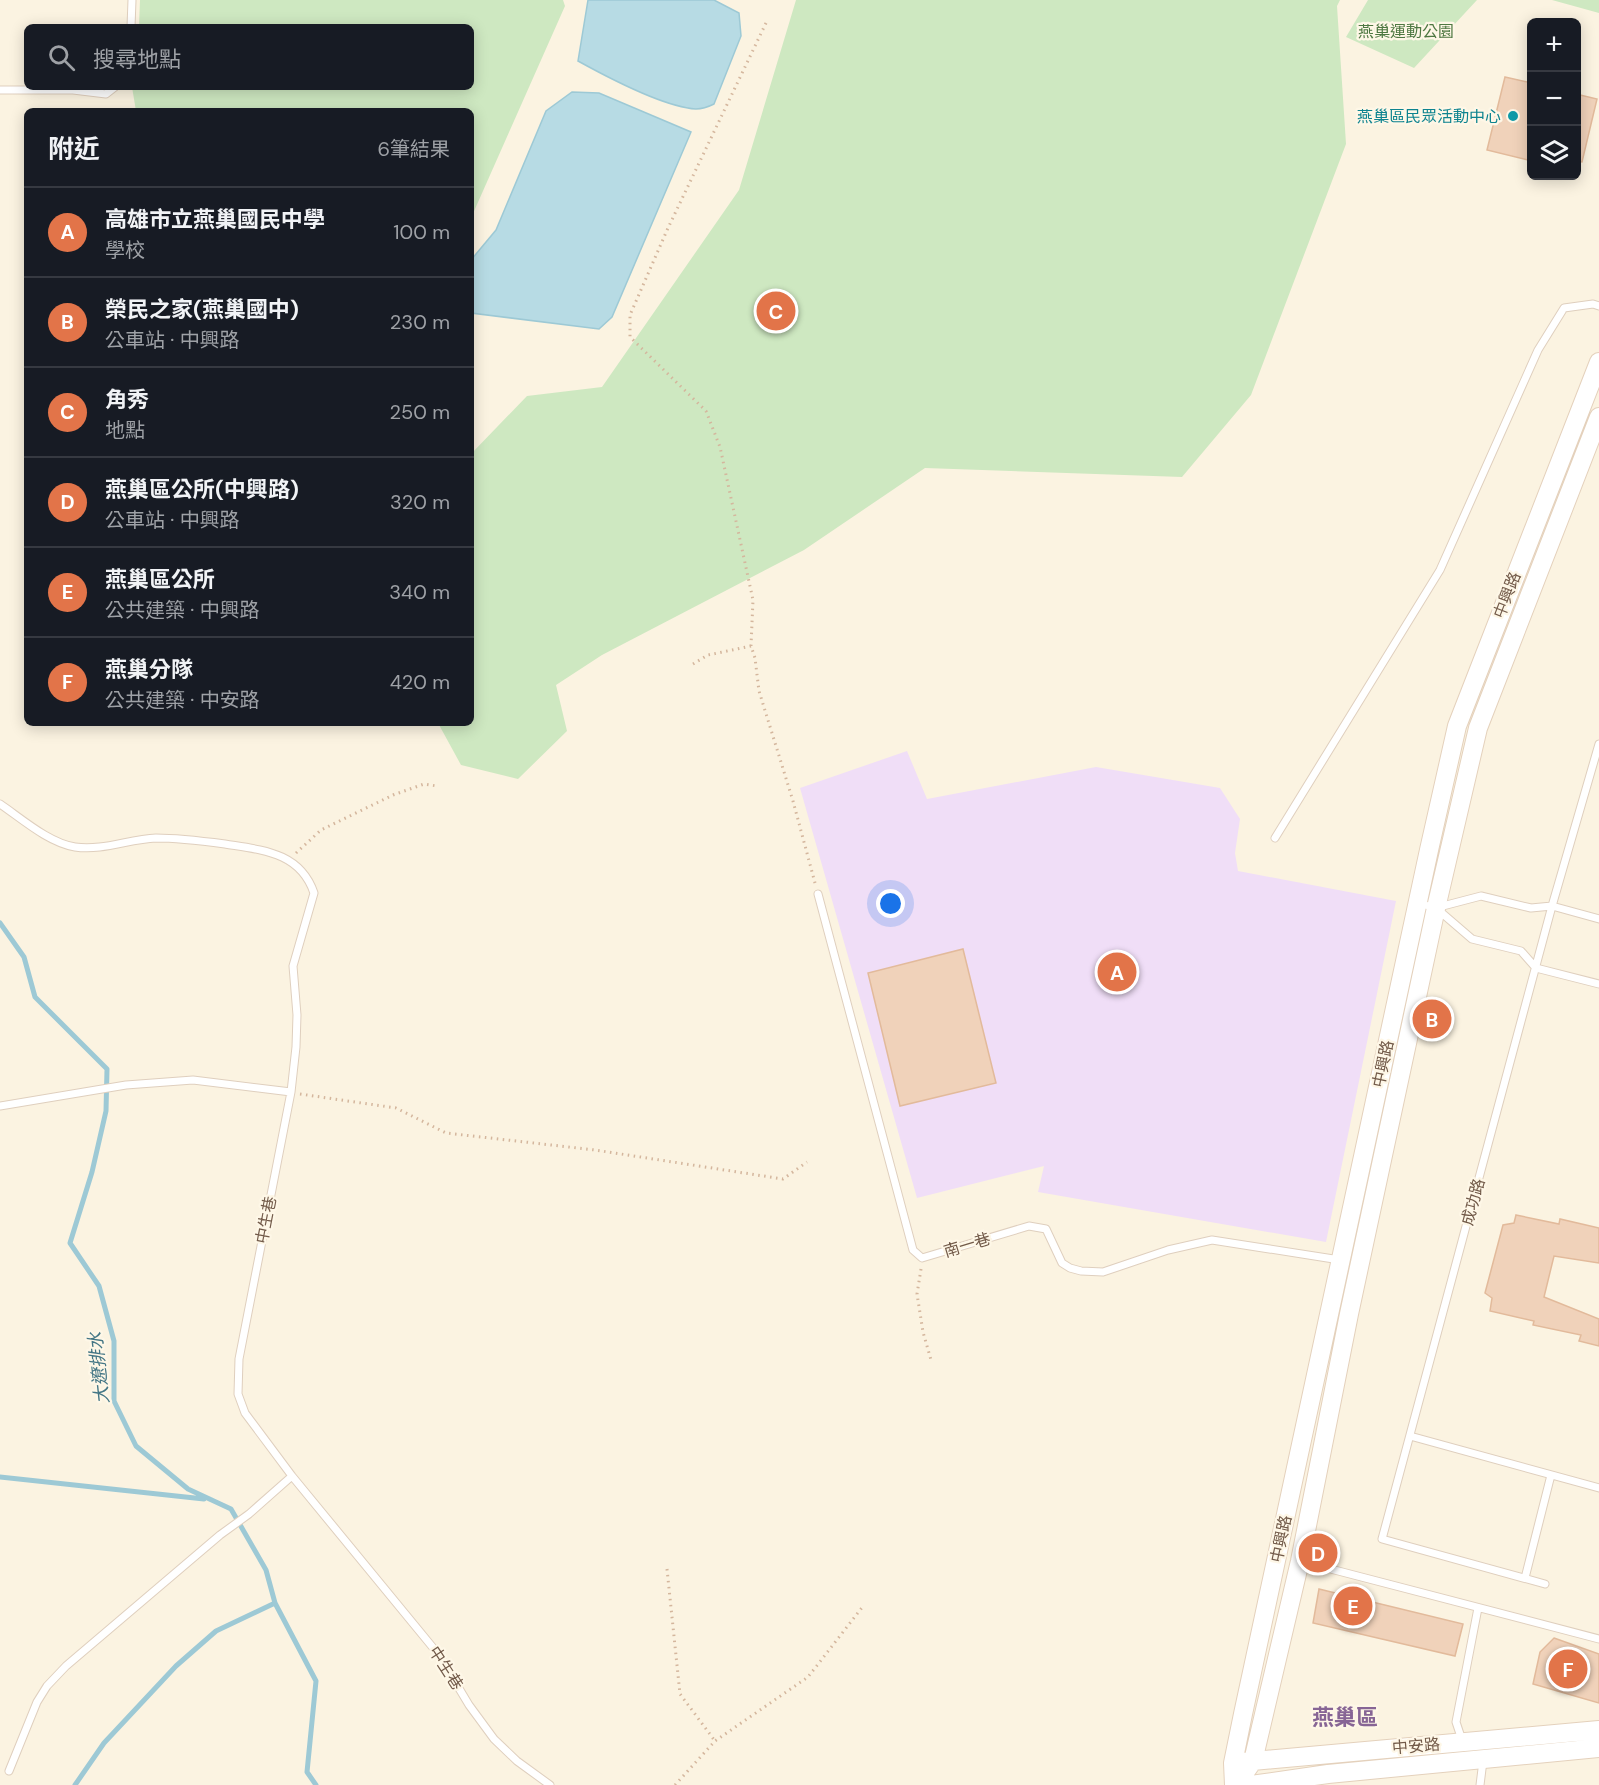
<!DOCTYPE html>
<html lang="zh-TW">
<meta charset="utf-8">
<style>
:root{--surface:#171b24;--page:#242831;--text:#f1f3f6;--muted:#9ea1a6;--line:#363941;--accent:#e27449}
body{margin:0;font-family:"DM Sans","Noto Sans TC",sans-serif;background:var(--page);color:var(--text)}
.controls{position:absolute;right:18px;top:18px;display:grid;overflow:hidden;border-radius:9px;box-shadow:0 3px 15px #0003}
.controls button{width:54px;height:54px;display:grid;place-items:center;padding:0;border:0;border-bottom:2px solid var(--line);background:var(--surface);color:var(--text);font:30px sans-serif}
.you{position:absolute;left:891px;top:904px;width:21px;height:21px;margin:-15px;border:4px solid #fff;border-radius:50%;background:#1a73e8;box-shadow:0 0 0 9px #1a73e833}
.badge{display:grid;place-items:center;width:39px;height:39px;border-radius:50%;background:var(--accent);color:#fff;font-size:20px;font-weight:700}
.pin{position:absolute;translate:-50% -50%;border:3px solid #fff;box-shadow:0 2px 6px #0006}
.list{margin:0;padding:0;list-style:none}
h2{display:flex;justify-content:space-between;align-items:center;height:78px;margin:0;padding:0 24px;font-size:26px}
h2 small{font-size:20px;font-weight:400;color:var(--muted)}
.list li{display:grid;grid-template-columns:39px 1fr auto;gap:18px;align-items:center;box-sizing:border-box;height:90px;padding:0 24px;border-top:2px solid var(--line)}
.list b{display:block;font-size:22px;white-space:nowrap}
.list p{margin:0;font-size:20px;white-space:nowrap;color:var(--muted)}
.list em{font-size:20px;font-style:normal;color:var(--muted)}
.icon{flex:none;width:33px;height:33px;fill:none;stroke:currentColor;stroke-width:2;stroke-linecap:round;stroke-linejoin:round}
.map{position:relative;flex:none;width:1599px;height:1785px;overflow:hidden}
.search{position:absolute;background:var(--surface);box-shadow:0 3px 15px #0003;left:24px;top:24px;width:450px;height:66px;display:flex;align-items:center;gap:15px;box-sizing:border-box;padding:0 21px;border-radius:9px;color:var(--muted);font-size:22px}
.panel{position:absolute;background:var(--surface);box-shadow:0 3px 15px #0003;left:24px;top:108px;width:450px;height:618px;border-radius:9px}
.map>svg:first-child{display:block}
.education{fill:#f0def7}
.green{fill:#cee8c1}
.water{fill:#b7dbe4;stroke:#9dc9d5;stroke-width:1.5}
.lines{fill:none;stroke-linecap:round;stroke-linejoin:round}
.stream{stroke:#9dc9d5;stroke-width:5}
.building{fill:#f0d2ba;stroke:#e2ba9b;stroke-width:1.5}
.lane-casing{stroke:#dfcfbe;stroke-width:9}
.secondary-casing{stroke:#e4d1bc;stroke-width:20}
.path{stroke:#d4b69d;stroke-width:3;stroke-dasharray:1.5 4.5;stroke-linecap:butt}
.lane{stroke:#fff;stroke-width:7}
.secondary{stroke:#fff;stroke-width:18}
.culture-dot{fill:#0f9aa8;stroke:#fef7e7;stroke-width:2}
.labels{text-anchor:middle;dominant-baseline:central;stroke-width:4.5;stroke-linejoin:round;paint-order:stroke}
.park-label{font-size:16px;fill:#4e7842;stroke:#fef7e7}
.culture-label{font-size:16px;fill:#0d838f;stroke:#fef7e7;text-anchor:end}
.street-label{font-size:16px;fill:#725a49;stroke:#fef7e7}
.water-label{font-size:18px;font-style:italic;fill:#447685;stroke:#fef7e7}
.district-label{font-size:22px;font-weight:bold;fill:#876595;stroke:#fef7e7}
</style>
<div class="map">
<svg width="1599" height="1785" viewBox="0 0 1599 1785">
<rect width="100%" height="100%" fill="#fbf3e1"/>
<path class="education" d="M907,751L927,799L1096,767L1220,788L1240,819L1235,853L1238,871L1396,901L1326,1242L1038,1192L1044,1166L917,1198L800,788Z"/>
<path class="green" d="M140,0H563L565,6L471,218V111H136L132,87H471V27H139Z
M796,0H1340L1337,6L1346,144L1251,395L1182,477L925,468L804,550L602,655L556,685L567,731L518,779L461,765L438,723H471V454L527,396L602,387L739,190Z
M1368,0H1477L1414,68L1346,37Z
M1552,0H1599V13Z"/>
<path class="water" d="M588,0H714L739,13L741,36L714,104C708,107 703,109 696,109C664,107 607,77 578,61Z
M572,92L599,93L691,132L612,317L599,329L471,313V260L496,230L546,111Z"/>
<g class="lines">
<path class="stream" d="M0,923L24,957L35,997L107,1069L106,1111L92,1172L70,1243L99,1286L114,1341V1401L136,1446L188,1489L231,1509L266,1570L275,1603L316,1681L307,1772L316,1785
M0,1477L204,1499
M75,1785L104,1743L176,1666L216,1631L275,1603"/>
</g>
<path class="building" d="M1505,77L1532,83V161L1487,150Z
M1576,94L1597,99L1582,162L1576,161Z
M963,949L996,1083L900,1106L868,973Z
M1516,1215L1559,1224L1560,1219L1599,1228V1263L1554,1256L1544,1297L1599,1319V1346L1579,1341L1581,1335L1533,1325L1534,1321L1490,1311L1492,1298L1485,1293L1503,1225L1514,1223Z
M1319,1589L1463,1624L1455,1656L1313,1623Z
M1554,1638L1599,1654V1703L1533,1684L1540,1652Z"/>
<g class="lines">
<defs>
<path id="lane" d="M131,27L132,0
M0,90H73L106,94L115,87
M0,804C22,819 49,843 75,847C103,851 129,839 156,838C179,838 202,841 225,844C262,850 300,852 314,893L293,966L297,1015L296,1047L291,1092L239,1359L238,1394L245,1413L292,1476L439,1655L469,1705L494,1739L517,1761L550,1785
M1275,838L1440,570L1538,350L1564,308L1593,304L1599,306
M818,894L913,1250L922,1258L1029,1226L1046,1229L1062,1263L1070,1268L1081,1271L1103,1272L1168,1250L1212,1240L1340,1260
M1418,903L1436,908L1472,939L1521,951L1536,968L1599,984
M1439,907L1481,896L1531,908L1552,906L1599,919
M0,1106L126,1085L193,1080L291,1092
M1410,1436L1599,1488
M1300,1561L1599,1639
M1525,1578L1551,1475
M1545,1584L1382,1539L1552,906L1599,744
M1462,1740L1456,1722L1478,1608
M9,1771L37,1702L47,1686L66,1666L220,1535L249,1514L292,1476
M1480,1785L1483,1761"/>
<path id="secondary" d="M1242,1762L1599,1730
M1234,1785L1233,1763L1243,1714L1429,850L1457,726L1599,362
M1236,1785L1253,1761L1300,1561L1349,1314L1436,908L1478,728L1599,417
M1251,1785L1328,1774L1599,1748"/>
</defs>
<use href="#lane" class="lane-casing"/>
<use href="#secondary" class="secondary-casing"/>
<path class="path" d="M766,23L668,228L630,315V337L706,411L720,447L753,600L751,646L755,658L759,691L793,801L815,883
M693,664L708,655L751,646
M296,853L321,830L393,795L424,784L437,786
M300,1094L396,1108L446,1133L595,1150L783,1179L807,1162
M921,1269L917,1294L923,1332L931,1360
M667,1569L680,1694L715,1741
M675,1785L715,1741L808,1677L864,1605"/>
<use href="#lane" class="lane"/>
<use href="#secondary" class="secondary"/>
</g>
<circle class="culture-dot" cx="1513" cy="116" r="6"/>
<g class="labels">
<g class="park-label">
<text x="1406" y="31">燕巢運動公園</text>
</g>
<g class="culture-label">
<text x="1501" y="116">燕巢區民眾活動中心</text>
</g>
<g class="street-label">
<text transform="translate(1507 595) rotate(-69)">中興路</text>
<text transform="translate(1383 1064) rotate(-78)">中興路</text>
<text transform="translate(1473 1202) rotate(-75)">成功路</text>
<text transform="translate(266 1220) rotate(-79)">中生巷</text>
<text transform="translate(967 1245) rotate(-17)">南一巷</text>
<text transform="translate(1281 1539) rotate(-78)">中興路</text>
<text transform="translate(446 1668) rotate(57)">中生巷</text>
<text transform="translate(1416 1746) rotate(-5)">中安路</text>
</g>
<g class="water-label">
<text transform="translate(99 1368) rotate(-96)">大遼排水</text>
</g>
<g class="district-label">
<text x="1345" y="1717">燕巢區</text>
</g>
</g>
</svg>
<div class="controls">
<button>+</button>
<button>−</button>
<button><svg class="icon" aria-label="layers" viewBox="0 0 24 24"><path d="M12 4l9 5-9 5-9-5zM3 14l9 5 9-5"/></svg></button>
</div>
<div class="you"></div>
<div class="pin badge" style="left:1117px;top:972px">A</div>
<div class="pin badge" style="left:1432px;top:1019px">B</div>
<div class="pin badge" style="left:776px;top:311px">C</div>
<div class="pin badge" style="left:1318px;top:1553px">D</div>
<div class="pin badge" style="left:1353px;top:1606px">E</div>
<div class="pin badge" style="left:1568px;top:1669px">F</div>
<div class="search"><svg class="icon" aria-label="search" viewBox="0 0 24 24"><circle cx="10" cy="10" r="6"/><path d="M15 15l6 6"/></svg>搜尋地點</div>
<section class="panel">
<h2>附近<small>6筆結果</small></h2>
<ul class="list">
<li><span class="badge">A</span><div><b>高雄市立燕巢國民中學</b><p>學校</p></div><em>100 m</em></li>
<li><span class="badge">B</span><div><b>榮民之家(燕巢國中)</b><p>公車站 · 中興路</p></div><em>230 m</em></li>
<li><span class="badge">C</span><div><b>角秀</b><p>地點</p></div><em>250 m</em></li>
<li><span class="badge">D</span><div><b>燕巢區公所(中興路)</b><p>公車站 · 中興路</p></div><em>320 m</em></li>
<li><span class="badge">E</span><div><b>燕巢區公所</b><p>公共建築 · 中興路</p></div><em>340 m</em></li>
<li><span class="badge">F</span><div><b>燕巢分隊</b><p>公共建築 · 中安路</p></div><em>420 m</em></li>
</ul>
</section>
</div>
